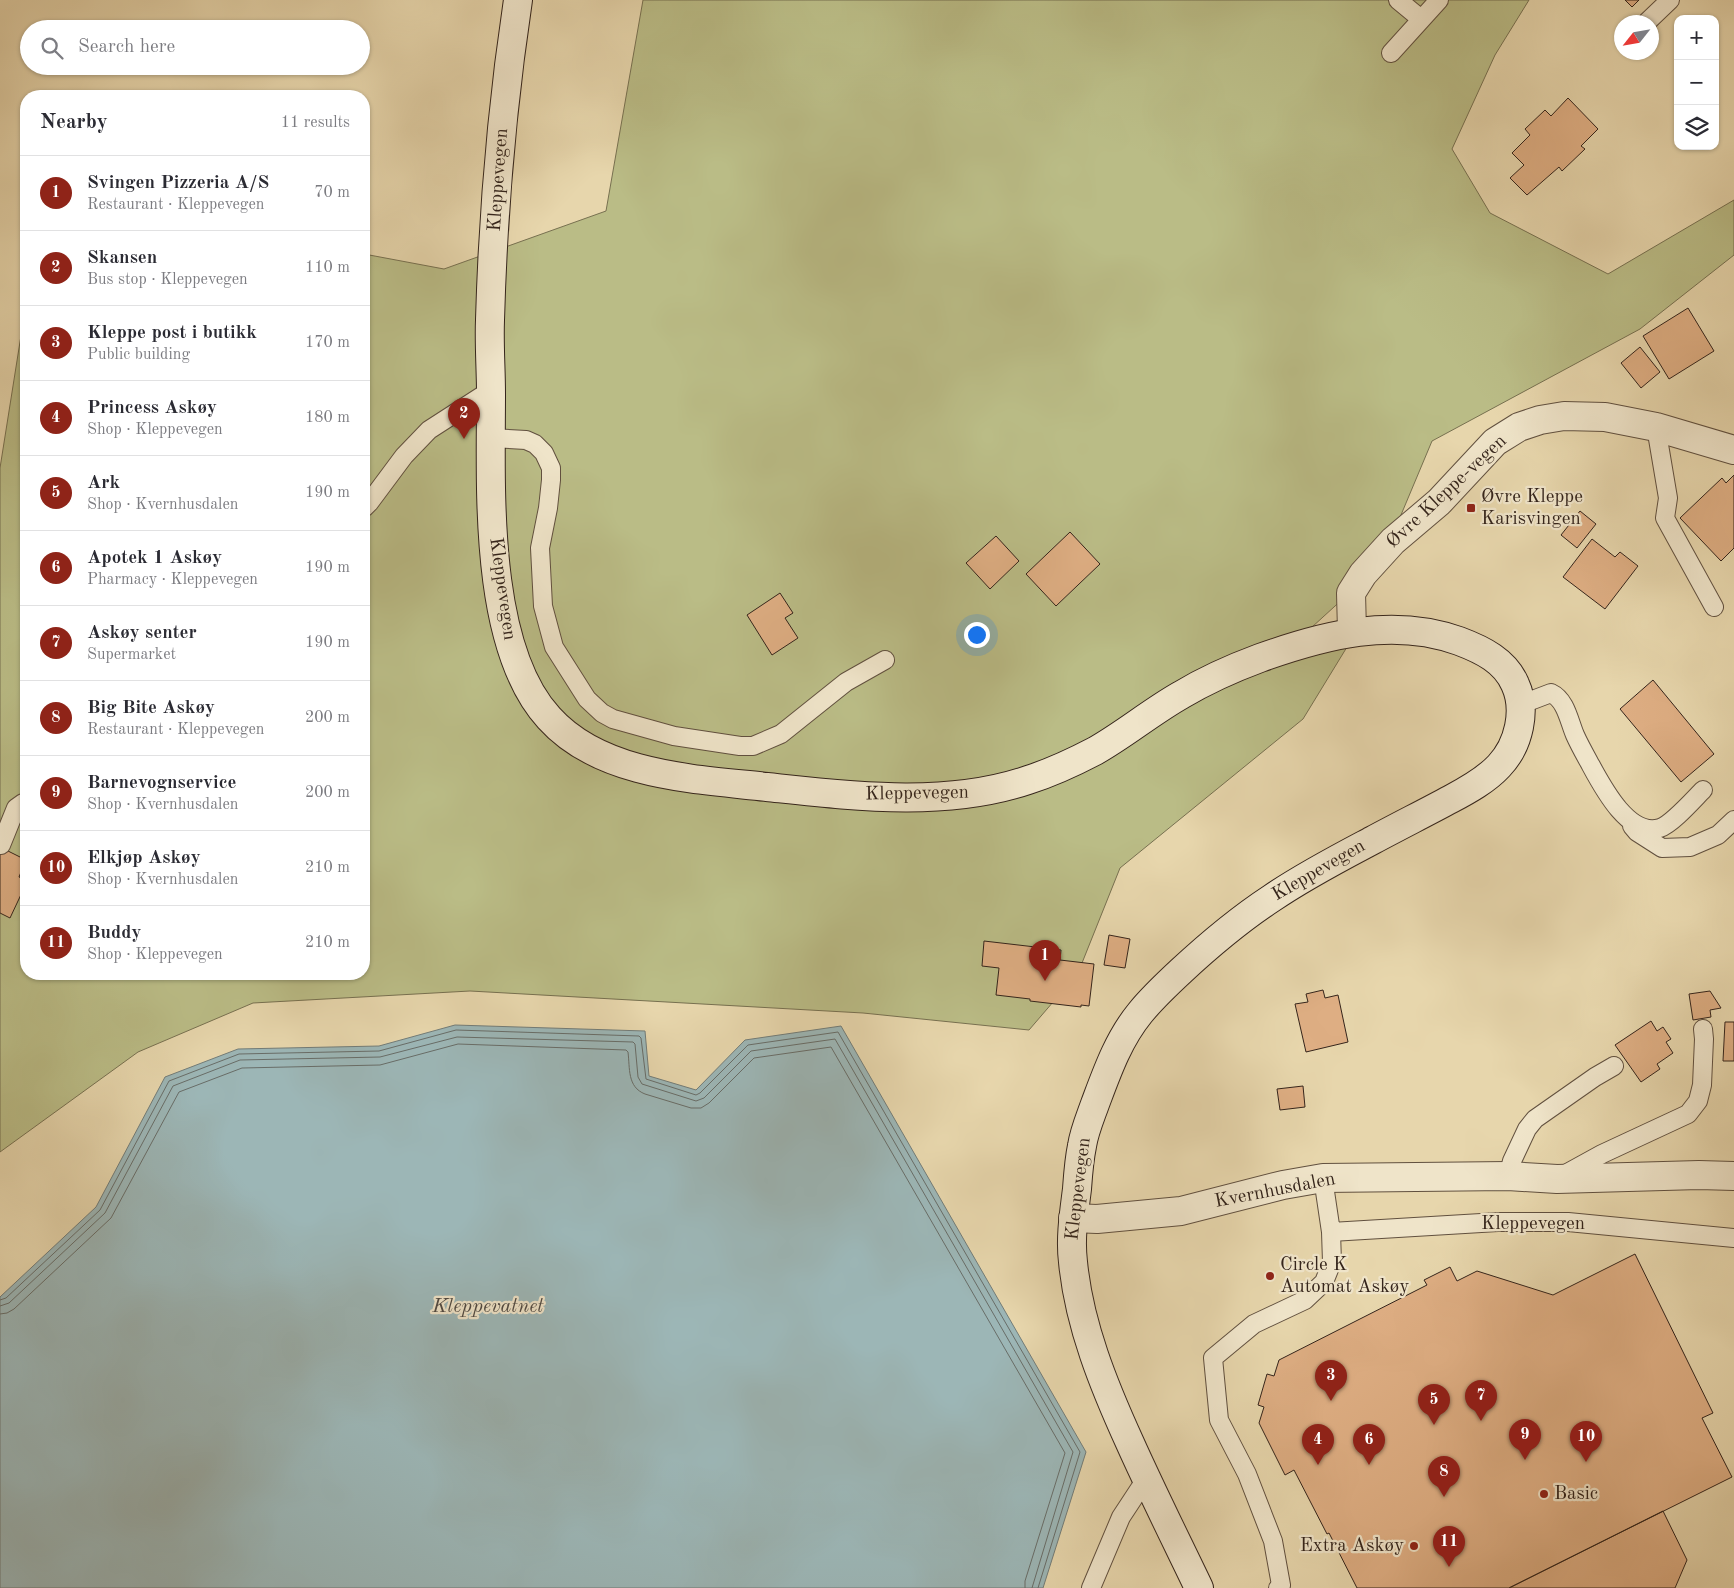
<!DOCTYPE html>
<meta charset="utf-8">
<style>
:root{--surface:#fff;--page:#f2f2f3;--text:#2b2b33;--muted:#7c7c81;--line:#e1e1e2;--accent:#8f2418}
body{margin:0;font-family:"Old Standard TT",serif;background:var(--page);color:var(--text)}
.controls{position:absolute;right:15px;top:15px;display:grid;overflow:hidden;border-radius:10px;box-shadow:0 1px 4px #0004}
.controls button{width:45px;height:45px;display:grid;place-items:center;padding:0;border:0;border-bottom:1px solid var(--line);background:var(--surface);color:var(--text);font:25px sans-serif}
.compass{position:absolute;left:1614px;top:15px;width:45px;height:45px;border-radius:50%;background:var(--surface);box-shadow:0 1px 4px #0004;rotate:239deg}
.you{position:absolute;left:976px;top:634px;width:18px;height:18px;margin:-12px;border:4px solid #fff;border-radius:50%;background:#1a73e8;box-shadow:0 0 0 8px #1a73e833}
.badge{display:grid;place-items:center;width:32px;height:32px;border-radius:50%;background:var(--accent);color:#fff;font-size:16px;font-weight:700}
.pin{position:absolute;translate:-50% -41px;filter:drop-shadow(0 1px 2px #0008)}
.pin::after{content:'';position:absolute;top:26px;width:18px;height:15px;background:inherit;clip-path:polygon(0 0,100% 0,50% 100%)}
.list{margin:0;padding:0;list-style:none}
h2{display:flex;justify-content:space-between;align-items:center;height:65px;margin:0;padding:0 20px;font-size:21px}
h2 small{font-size:16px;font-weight:400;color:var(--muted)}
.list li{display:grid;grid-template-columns:32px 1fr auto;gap:15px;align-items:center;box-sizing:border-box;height:75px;padding:0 20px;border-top:1px solid var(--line)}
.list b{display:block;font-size:19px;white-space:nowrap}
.list p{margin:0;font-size:16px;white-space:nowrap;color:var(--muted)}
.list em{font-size:16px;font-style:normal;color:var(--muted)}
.icon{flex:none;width:28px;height:28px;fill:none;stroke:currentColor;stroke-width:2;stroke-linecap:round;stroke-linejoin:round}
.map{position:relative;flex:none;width:1734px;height:1588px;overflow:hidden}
.search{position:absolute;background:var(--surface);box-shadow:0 1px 4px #0004;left:20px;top:20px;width:350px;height:55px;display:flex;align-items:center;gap:12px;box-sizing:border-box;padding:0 18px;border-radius:28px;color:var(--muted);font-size:19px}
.panel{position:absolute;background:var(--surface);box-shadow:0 1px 4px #0004;left:20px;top:90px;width:350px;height:890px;border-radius:20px}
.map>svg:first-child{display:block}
.green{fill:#babc86;stroke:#777050}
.water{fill:#9cb6b6;stroke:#727c78}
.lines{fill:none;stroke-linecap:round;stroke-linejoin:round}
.shore{stroke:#686d68;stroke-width:1}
.building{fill:#deae83;stroke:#34241b}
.service-casing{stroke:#61503f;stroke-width:20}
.minor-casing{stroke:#61503f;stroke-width:30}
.tertiary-casing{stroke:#61503f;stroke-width:30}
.secondary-casing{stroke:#34241b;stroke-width:30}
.service{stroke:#efe4c9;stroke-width:18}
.minor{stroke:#efe4c9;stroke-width:28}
.tertiary{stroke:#efe4c9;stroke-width:28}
.secondary{stroke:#efe4c9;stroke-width:28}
.poi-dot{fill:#8f2418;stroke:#efe4c9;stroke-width:2}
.labels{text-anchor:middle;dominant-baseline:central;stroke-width:4.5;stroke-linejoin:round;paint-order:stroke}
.street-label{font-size:19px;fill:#34241b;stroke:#efe4c9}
.poi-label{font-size:19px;fill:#34241b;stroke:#efe4c9;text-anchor:start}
.water-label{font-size:20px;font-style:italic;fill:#4e4842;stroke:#efe4c9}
</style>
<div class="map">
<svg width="1734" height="1588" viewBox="0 0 1734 1588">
<rect width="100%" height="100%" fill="#e7d6ac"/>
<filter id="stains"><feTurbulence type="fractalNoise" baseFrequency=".004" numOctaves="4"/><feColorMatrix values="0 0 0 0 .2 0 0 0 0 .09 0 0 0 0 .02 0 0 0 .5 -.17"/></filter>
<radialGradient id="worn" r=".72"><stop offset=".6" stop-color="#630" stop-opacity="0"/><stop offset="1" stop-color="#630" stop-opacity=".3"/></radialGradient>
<path class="green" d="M643,0H1529L1495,55L1452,149L1490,213L1608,274L1734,200V255L1640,329L1432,441L1380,565L1300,638L1347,647L1303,719L1120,868L1078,973L1029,1030L863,1013L470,991L253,1003L138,1052L0,1152V468L26,304V974H364V254L444,269L606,211Z"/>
<path class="water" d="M455,1025L645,1031L649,1076L696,1090L745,1040L841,1026L1086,1452L1043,1588H0V1297L96,1207L165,1077L238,1049L379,1046Z"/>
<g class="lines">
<path class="shore" d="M0,1300L6,1298L100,1210L169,1081L239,1054L379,1051L456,1030L639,1036L641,1038L646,1079L696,1095L700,1093L748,1045L838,1032L1080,1452L1038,1588
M0,1306L9,1303L105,1213L173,1086L240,1060L380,1057L457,1037L633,1042L635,1044L638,1077L642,1084L696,1101L704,1098L751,1051L835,1039L1073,1452L1032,1588
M0,1314L7,1313L14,1309L111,1218L179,1092L242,1068L380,1065L458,1044L626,1050L628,1052C630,1068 627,1087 645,1094L691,1108H701L709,1103L754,1058L831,1047L1065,1453L1025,1581V1588"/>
</g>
<path class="building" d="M1625,0H1639L1632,7Z
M1568,98L1598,129L1581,146L1585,149L1562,171L1559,167L1527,195L1510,178L1524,165L1512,153L1530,135L1525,129L1545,110L1551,116Z
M1688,308L1714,351L1669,379L1643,336Z
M1640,347L1660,372L1641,388L1621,363Z
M1734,475V548L1721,561L1680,518L1722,478L1726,483Z
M1580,511L1596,524L1577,548L1561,535Z
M1070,532L1100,564L1056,606L1026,574Z
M996,536L1019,561L990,589L966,563Z
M1592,539L1615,557L1620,552L1638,566L1605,609L1563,577Z
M780,593L793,613L785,618L798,638L772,655L747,615Z
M1653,680L1714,754L1681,782L1620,709Z
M0,847L26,860L19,877L26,880V884L10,918L0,913Z
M1109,935L1130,939L1125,968L1104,965Z
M984,941L1061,950L1060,960L1094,964L1089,1006L1081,1005V1007L1030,1001V999L996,995L999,968L982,966Z
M1323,990L1325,998L1338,995L1348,1042L1306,1052L1295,1004L1308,1002L1306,994Z
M1710,991L1721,1008L1710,1010L1711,1017L1693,1020L1689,994Z
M1651,1021L1657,1031L1663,1027L1671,1039L1666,1042L1673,1053L1657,1064L1660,1069L1641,1082L1615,1045Z
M1725,1022H1734V1061H1723Z
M1303,1086L1305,1107L1280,1110L1277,1089Z
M1635,1254L1713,1413L1702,1418L1732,1477L1509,1588H1357L1329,1533L1327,1534L1294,1470L1285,1475L1259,1423L1264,1407L1258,1405L1267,1374L1274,1376L1279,1360L1427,1285L1424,1280L1450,1267L1457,1281L1477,1271L1553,1295Z
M1663,1511L1687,1560L1675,1588H1509Z"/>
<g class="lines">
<defs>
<path id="service" d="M1398,0L1421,19
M1647,22L1670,0
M1391,53L1439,0
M1656,427L1668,498L1665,518L1714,607
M491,438L526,440L535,444L544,453L551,468V480L548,508L540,548L543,606L554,647L587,699L602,713L613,719L674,736L740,746H753L781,734L846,682L885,660
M364,508L369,503L404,456L429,430L491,390
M1522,706L1530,701L1551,693C1566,700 1569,721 1575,735C1579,744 1584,753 1589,762C1601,784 1628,838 1660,828C1672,824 1694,799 1703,790
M1632,826L1637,832L1662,848L1690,847L1718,835L1734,820
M1,845L16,808L23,803H26
M1508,1176L1512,1161L1527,1129L1535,1119L1595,1077L1614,1066
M1562,1176L1602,1154L1688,1114L1698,1101L1702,1085L1704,1039L1703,1029
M1323,1178L1331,1232L1498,1222H1568L1734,1238
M1091,1588L1121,1517L1146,1479
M1278,1588L1281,1585L1273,1541L1247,1474L1219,1420L1213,1358L1254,1324L1305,1300L1324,1282L1332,1262L1331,1232"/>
<path id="minor" d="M1073,1218L1097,1219L1181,1211L1283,1185L1323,1178L1508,1176L1557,1179L1699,1175L1734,1176"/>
<path id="tertiary" d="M1352,631L1351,593L1363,574L1393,541L1439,502L1495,442L1519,427L1540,420L1564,416L1605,417L1656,427L1734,450"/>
<path id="secondary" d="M518,0C502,106 493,213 490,320C489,345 491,369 491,394C491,487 483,646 549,718C601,776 695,779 767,787C852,796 946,808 1028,780C1050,773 1074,762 1095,751C1125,734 1151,712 1181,695C1206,680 1233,668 1260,658C1324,635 1393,617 1459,641C1483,650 1505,661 1515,684C1527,710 1519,745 1499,766C1486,780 1468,790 1451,799C1425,813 1399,826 1373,840C1339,858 1304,876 1272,898C1240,919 1209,945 1181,971C1167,984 1152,998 1140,1013C1118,1040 1107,1072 1095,1104C1090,1118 1084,1132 1082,1146C1079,1160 1078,1175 1077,1189C1074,1213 1070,1238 1073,1262C1079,1325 1104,1386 1130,1443C1152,1492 1176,1540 1199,1588"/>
</defs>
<use href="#service" class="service-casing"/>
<use href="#minor" class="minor-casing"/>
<use href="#tertiary" class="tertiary-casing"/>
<use href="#secondary" class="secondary-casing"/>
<use href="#service" class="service"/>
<use href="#minor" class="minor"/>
<use href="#tertiary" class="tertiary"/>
<use href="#secondary" class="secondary"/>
</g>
<g class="poi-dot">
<rect x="1466" y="503" width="10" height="10" rx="2.5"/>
<circle cx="1270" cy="1276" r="5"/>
<circle cx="1544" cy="1494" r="5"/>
<circle cx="1414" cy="1546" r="5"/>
</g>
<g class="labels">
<g class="street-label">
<text transform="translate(499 180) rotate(-86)">Kleppevegen</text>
<text transform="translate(1447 492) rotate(-43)">Øvre Kleppe-vegen</text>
<text transform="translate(502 589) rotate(82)">Kleppevegen</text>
<text transform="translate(917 794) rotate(-1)">Kleppevegen</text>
<text transform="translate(1319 871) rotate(-30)">Kleppevegen</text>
<text transform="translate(1079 1189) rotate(-83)">Kleppevegen</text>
<text transform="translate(1275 1191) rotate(-11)">Kvernhusdalen</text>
<text x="1533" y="1224">Kleppevegen</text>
</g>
<g class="poi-label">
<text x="1481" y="497">Øvre Kleppe<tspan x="1481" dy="22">Karisvingen</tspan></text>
<text x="1280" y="1265">Circle K<tspan x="1280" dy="22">Automat Askøy</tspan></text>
<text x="1554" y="1494">Basic</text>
<text x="1404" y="1546" text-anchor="end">Extra Askøy</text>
</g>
<g class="water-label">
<text x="488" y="1307">Kleppevatnet</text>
</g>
</g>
<rect width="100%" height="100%" filter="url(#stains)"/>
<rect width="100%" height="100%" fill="url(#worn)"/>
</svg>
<div class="controls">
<button>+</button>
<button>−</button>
<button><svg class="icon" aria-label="layers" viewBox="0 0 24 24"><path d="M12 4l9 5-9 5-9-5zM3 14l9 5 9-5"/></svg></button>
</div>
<svg class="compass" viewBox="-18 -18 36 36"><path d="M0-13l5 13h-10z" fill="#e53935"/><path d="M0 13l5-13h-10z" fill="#7c7c81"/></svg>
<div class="you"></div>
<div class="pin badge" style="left:1045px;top:981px">1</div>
<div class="pin badge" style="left:464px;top:439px">2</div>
<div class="pin badge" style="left:1331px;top:1401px">3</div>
<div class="pin badge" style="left:1318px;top:1465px">4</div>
<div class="pin badge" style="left:1434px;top:1425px">5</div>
<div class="pin badge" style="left:1369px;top:1465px">6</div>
<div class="pin badge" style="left:1481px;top:1421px">7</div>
<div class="pin badge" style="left:1444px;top:1497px">8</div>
<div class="pin badge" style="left:1525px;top:1460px">9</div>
<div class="pin badge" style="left:1586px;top:1462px">10</div>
<div class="pin badge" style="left:1449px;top:1567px">11</div>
<div class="search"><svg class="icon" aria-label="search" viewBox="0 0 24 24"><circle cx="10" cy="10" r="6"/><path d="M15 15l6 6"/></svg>Search here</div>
<section class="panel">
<h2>Nearby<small>11 results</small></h2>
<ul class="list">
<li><span class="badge">1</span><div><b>Svingen Pizzeria A/S</b><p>Restaurant · Kleppevegen</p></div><em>70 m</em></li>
<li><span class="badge">2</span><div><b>Skansen</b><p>Bus stop · Kleppevegen</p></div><em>110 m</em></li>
<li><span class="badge">3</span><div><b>Kleppe post i butikk</b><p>Public building</p></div><em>170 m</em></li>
<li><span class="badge">4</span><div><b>Princess Askøy</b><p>Shop · Kleppevegen</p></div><em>180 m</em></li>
<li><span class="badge">5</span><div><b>Ark</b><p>Shop · Kvernhusdalen</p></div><em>190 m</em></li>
<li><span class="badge">6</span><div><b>Apotek 1 Askøy</b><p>Pharmacy · Kleppevegen</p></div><em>190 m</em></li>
<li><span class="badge">7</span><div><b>Askøy senter</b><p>Supermarket</p></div><em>190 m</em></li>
<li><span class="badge">8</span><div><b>Big Bite Askøy</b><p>Restaurant · Kleppevegen</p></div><em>200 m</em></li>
<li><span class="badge">9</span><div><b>Barnevognservice</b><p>Shop · Kvernhusdalen</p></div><em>200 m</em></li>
<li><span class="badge">10</span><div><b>Elkjøp Askøy</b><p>Shop · Kvernhusdalen</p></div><em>210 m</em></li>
<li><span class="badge">11</span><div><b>Buddy</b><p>Shop · Kleppevegen</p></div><em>210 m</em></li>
</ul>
</section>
</div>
